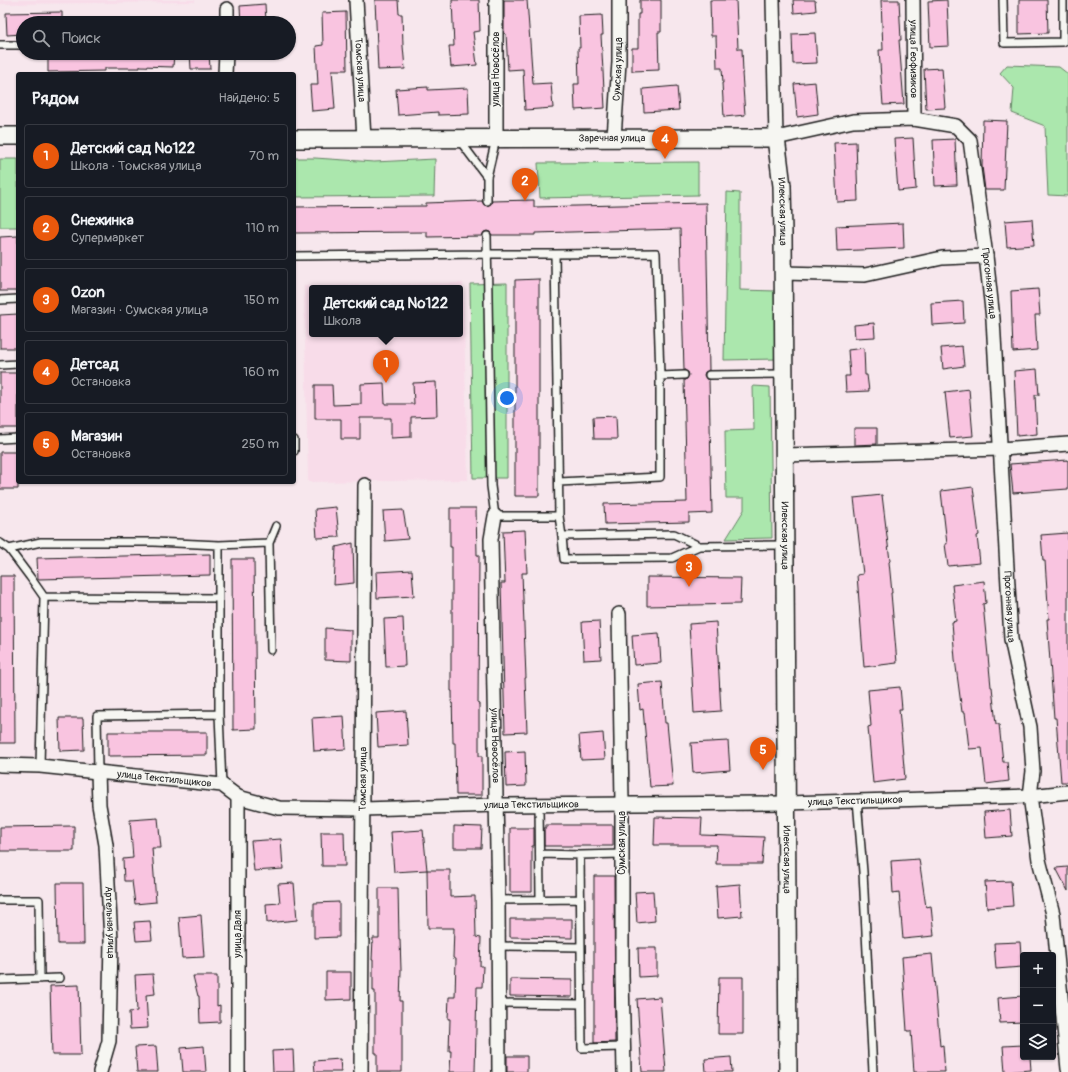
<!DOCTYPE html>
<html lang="ru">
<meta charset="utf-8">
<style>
:root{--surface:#171b24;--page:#242831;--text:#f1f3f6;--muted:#9ea1a6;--line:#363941;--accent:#ea580c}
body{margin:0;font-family:Pangolin,sans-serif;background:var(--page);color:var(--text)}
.controls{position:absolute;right:12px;bottom:12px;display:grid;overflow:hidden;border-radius:4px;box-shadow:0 1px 3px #0004}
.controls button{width:36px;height:36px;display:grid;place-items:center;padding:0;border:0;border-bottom:1px solid var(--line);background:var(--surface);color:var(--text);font:20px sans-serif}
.you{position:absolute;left:507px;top:398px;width:14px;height:14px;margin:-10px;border:3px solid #fff;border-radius:50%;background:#1a73e8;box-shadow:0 0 0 6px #1a73e833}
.badge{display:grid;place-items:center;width:26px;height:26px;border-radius:50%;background:var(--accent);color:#fff;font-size:13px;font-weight:700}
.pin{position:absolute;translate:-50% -33px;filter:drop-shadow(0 1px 2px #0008)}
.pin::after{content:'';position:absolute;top:21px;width:14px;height:12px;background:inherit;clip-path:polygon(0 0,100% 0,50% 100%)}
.popup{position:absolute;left:309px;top:285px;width:154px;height:52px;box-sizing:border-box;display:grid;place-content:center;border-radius:4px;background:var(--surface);filter:drop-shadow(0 1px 3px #0005);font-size:13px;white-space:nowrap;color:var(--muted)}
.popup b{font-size:15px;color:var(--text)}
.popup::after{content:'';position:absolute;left:50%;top:100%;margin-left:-8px;border:8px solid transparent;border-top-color:var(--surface)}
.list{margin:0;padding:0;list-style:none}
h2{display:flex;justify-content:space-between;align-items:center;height:52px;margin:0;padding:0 16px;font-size:17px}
h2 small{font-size:13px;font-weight:400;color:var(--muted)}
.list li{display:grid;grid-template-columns:26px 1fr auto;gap:12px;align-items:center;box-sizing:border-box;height:64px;margin:0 8px 8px;padding:0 8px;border:1px solid var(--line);border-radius:4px}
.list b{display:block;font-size:15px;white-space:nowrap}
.list p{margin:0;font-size:13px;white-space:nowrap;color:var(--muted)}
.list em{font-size:13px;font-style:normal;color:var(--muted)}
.icon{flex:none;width:22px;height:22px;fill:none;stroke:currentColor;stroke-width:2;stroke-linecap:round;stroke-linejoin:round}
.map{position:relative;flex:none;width:1068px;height:1072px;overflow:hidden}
.search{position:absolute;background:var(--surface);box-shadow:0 1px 3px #0004;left:16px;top:16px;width:280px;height:44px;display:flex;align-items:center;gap:10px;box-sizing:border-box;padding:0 14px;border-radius:22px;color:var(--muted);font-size:15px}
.panel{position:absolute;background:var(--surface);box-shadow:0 1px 3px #0004;left:16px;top:72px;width:280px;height:412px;border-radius:4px}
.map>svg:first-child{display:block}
.built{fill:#f8dce9;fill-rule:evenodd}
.green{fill:#abe7ad;stroke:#648264}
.building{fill:#f9c4e0;stroke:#1c1c1c}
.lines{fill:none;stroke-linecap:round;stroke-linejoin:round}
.service-casing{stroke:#1c1c1c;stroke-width:10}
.minor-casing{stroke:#1c1c1c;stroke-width:16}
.tertiary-casing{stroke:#1c1c1c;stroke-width:20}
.service{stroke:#f6f6f2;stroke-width:7}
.minor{stroke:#f6f6f2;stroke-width:13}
.tertiary{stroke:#f6f6f2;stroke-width:17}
.labels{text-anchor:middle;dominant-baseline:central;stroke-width:3;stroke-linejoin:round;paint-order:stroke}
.street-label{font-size:10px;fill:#1c1c1c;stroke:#f6f6f2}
</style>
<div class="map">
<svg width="1068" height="1072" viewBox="0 0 1068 1072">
<rect width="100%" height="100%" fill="#f7e7ed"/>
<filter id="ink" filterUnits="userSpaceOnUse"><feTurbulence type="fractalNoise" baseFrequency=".025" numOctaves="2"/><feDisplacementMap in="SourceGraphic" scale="8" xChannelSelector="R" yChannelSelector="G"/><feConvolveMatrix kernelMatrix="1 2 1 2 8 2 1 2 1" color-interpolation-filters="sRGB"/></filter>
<g filter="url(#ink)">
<path class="built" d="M0,0H195V2L0,4Z
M463,283L468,480L308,482L304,286ZM312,288H460V334H312Z"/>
<path class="green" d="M1007,65L1059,67L1068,74V196L1048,195L1045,126L1012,113L1014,88L1000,73Z
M294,158H315L374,162L435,159L434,196L294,197Z
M0,159H18V227H0Z
M698,162V195L540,198L538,163Z
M727,192L740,193V290L776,291L777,359L724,360Z
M507,283V478H473L470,284Z
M753,386L770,387L772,538L726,539L744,510V498H726L725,431L754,430Z"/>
<path class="building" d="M375,0H398L399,14H402L403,46L405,69L378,70Z
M452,0H479L480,31L473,32L477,65L451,67L449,46H454Z
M504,0H527L533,84L551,83L553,108L525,110L523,69L508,70L506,34L504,33Z
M640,0H661V32H658L659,70L632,71V48H638V14H640Z
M710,0H736L738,49H742L743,73H742L745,115L724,117L722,83H723L722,68H717L716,36H711Z
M793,0H815L816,11L794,13Z
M881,0H899L901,40H899L904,104L883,105L879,50H883Z
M947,0L949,46L930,47L928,1Z
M1019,0H1047L1048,33L1019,34Z
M265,4L266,23H241L240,6Z
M62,12V23H23V34L7,35L6,13Z
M346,12L347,70H332L335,109L312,111L310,85H318L316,46L323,45L322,13Z
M602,15L603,35H601L605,108L575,110L574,84H579L578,48H580L579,16Z
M815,33L817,63L793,64L792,34Z
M156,53H174L173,67L140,66V68H105V71L48,72V58L76,57V54Z
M190,53H209L210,69H191Z
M942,68L945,108L926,109L924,69Z
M815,82L818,114L797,117L794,84Z
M677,86L679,110L644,112L643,89Z
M428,87V90L468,88L469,114L438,115V112L398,115L396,89Z
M983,120L1007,121L1004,190H985L982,166Z
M913,138L916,189L898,191L894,139Z
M955,139L957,185L935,186L933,140Z
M856,142L858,201L837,202L834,143Z
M534,200V207L706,203L709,370L705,372L704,375L706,379L709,380L712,513L689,514V522L605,524L604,504L687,502L684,380L687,379L689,375L688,372L684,370L680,229L535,233V235H492L490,232L487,231L484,232L482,236L427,237V232L294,233V207L426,206V203L482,201L484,205L487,206L491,204L492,201Z
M1032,219L1034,245L1007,247L1005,221Z
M903,223L904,248L837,251L836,226Z
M18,236V291H0V237Z
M539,279V496H515V280Z
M1038,289L1040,315H1035L1037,350L1013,352L1011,291Z
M963,301L964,323L932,325L931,303Z
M18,314V348H0V315Z
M874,323L875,337L855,338L854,325Z
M962,346L964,366L943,369L941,348Z
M864,348L865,375H867L869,391L846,392L845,376H850L848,350Z
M1037,369L1039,395H1035L1037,434L1017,436L1014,371Z
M0,373H18V428H0Z
M436,382L437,416L411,417V437L391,438V418H360V439H341V419H315V385H332L333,405L361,404V384L384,383L385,404H414L413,383Z
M969,389L973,436L950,438L945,392Z
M616,416L617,439H594L593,417Z
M854,428H877V444L854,445Z
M0,452H18V489H0Z
M1068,460V489L1013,493L1010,464Z
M973,487L979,535L977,536L980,563L948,566L945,544H947L941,491Z
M882,495L890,561L889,562L892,593H891L897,663L864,667L857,575L863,574L854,498Z
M336,507L339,537L317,538L315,509Z
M450,508H476L477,555H479L478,704H479V756H482V795H456L455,743H453L452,691H451V652H452V547H450Z
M403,510L408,539L385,541L383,511Z
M525,530L527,573H522L526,678H525L527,732L505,733L501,583H505L503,531Z
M1068,533V782H1061L1056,718H1054L1047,619H1049L1045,561H1043L1041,535Z
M353,543L354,583L334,585L336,547Z
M210,554V575L38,579L37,558Z
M232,559H254L256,729L233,730Z
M412,570L414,596L377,598L376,572Z
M0,576H14L15,743H0Z
M647,577L741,578L740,604L647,606Z
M984,581L986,603L983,604L991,687H992L996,724H999L1003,762H1007L1009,781L986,784L982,748L969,749L965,712H962L955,659L952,622L956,621L952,585Z
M403,618L405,666L386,667L384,619Z
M599,621L601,659L584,660L582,622Z
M716,622L721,711L694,713L689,624Z
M325,628L351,630V661L325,660Z
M659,633L661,663L634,665L632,635Z
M662,682L665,723H667L673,786L650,787L643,709L640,710L638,684Z
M900,687L902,709H899L905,779L873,783L868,727L871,726L868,690Z
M406,711L408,745L378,747L376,713Z
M344,716L346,749L314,751L312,718Z
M59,718H83L84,750L60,751Z
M108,732H207V755L108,756Z
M603,733L605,759L581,760L579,735Z
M728,741L730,770L693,773L691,743Z
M525,751L526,786L506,787L505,752Z
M1010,810L1012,836L986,838L984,812Z
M655,817L702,818L701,835L764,837L762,864H716L717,845H654Z
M158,818L161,848H152L156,902L135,904L132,881H124L123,859L133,858L130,820Z
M546,825H613V846H544V828H546Z
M74,826V851H0V827Z
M454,826L482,827L481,848H454Z
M510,828H534V846H532V892H510Z
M423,830L427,870L394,872L391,832Z
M321,832H344L345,866H322Z
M281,839L283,869L254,871L251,841Z
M919,859L926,907L931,906L934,936L903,939L899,892L893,893L891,861Z
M1068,867V891L1056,868Z
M427,870H450V897L475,896L476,937L481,938L480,966H483L482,987H477L475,1072H450L451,1051H449L450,1019H448L449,997H455L456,959L453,958L454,928H428Z
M594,876H614L615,1042L594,1043Z
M1011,881L1013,906L987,908L985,882Z
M57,883H83L84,944H58Z
M294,883L297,920L267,923L266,904L280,903L278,884Z
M740,884L742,916L718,918L716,886Z
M379,888H398L399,939H400L401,970L400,1001H402V1072H377V1053H375V991H373V960H372L373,938H379Z
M653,891L655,921L637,923L635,892Z
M339,902V937L314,938V903Z
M201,915L204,957L182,958L179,917Z
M510,919H572V938L510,937Z
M150,921L152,940L136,941L134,922Z
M1020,942L1022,967L996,969L994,943Z
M638,948H657V976L639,977Z
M932,954L940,1046L943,1045L945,1072H914L911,1031H907L902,957Z
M326,972H351V999L326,1000Z
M153,974L155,994L146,995L148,1028L130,1029L129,1012L137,1011L135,975Z
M193,976H217V1006L220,1005V1022L200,1023L199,996H198Z
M719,977H743V1034H718Z
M510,979L572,980V997L510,996Z
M79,985L81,1055H52L50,986Z
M1023,996V1022L1000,1023L998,998Z
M660,997L666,1072H642L637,999Z
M1023,1045V1057H1030L1031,1070L1005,1072L1003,1046Z
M156,1046L158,1072H137L135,1047Z
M204,1046L206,1072H183L181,1048Z
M293,1050L294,1072H273L272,1051Z
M507,1056H527V1072H507Z
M731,1057L732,1072H706L705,1059Z
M340,1059L341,1072H315L314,1061Z"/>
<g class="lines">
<defs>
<path id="service" d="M1003,0L1004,43L1063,42V0
M0,45H23
M460,141L487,177
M487,201V177L496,139
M487,236L491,486L495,516H559L562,536L564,559L672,558L699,546L784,545
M294,256L487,254H555
M0,300L18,299
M0,365L18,364
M709,375L783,374
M0,439L18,438
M294,440V451
M559,482L660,477V376L684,375
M559,516L555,254L656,253L660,376
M562,536L674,534L699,546
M0,543L9,549L41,542H154L219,545
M9,549L30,577L44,597L40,766
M44,597L219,598
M271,650L269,543L276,526
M98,771L97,716L219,714
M222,785L219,714V545L269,543
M857,800L863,872L873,1072
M539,805L540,899
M540,854L580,855
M622,854L580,855L582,1048L623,1047
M0,900H39L40,979
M498,900L580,899
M499,946L581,947
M0,980L60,978
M499,1003L581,1004"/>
<g id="minor">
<path id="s1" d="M356,0L364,139"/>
<path d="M496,0V139"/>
<path id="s2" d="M773,0L776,138L853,121L914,119L956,126L970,140L986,256L993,319L1011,639L1030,727L1033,771L1030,796L1039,860L1053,914L1068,1069"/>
<path id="s3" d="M913,0L914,119"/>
<path d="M227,23V9"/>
<path d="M225,74L226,53"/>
<path id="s4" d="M614,138L619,62V0"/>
<path d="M783,273L865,275L942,258L986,256"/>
<path d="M784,455L1001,449L1068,444"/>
<path id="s5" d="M495,516L491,539L498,900L499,1072"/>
<path d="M619,614L622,803V975L624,1072"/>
<path id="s6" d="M0,765L40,766L222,785L238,797L279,808L363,809L497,805L787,803L1030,796L1068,792"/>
<path id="s7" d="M98,771L99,805L106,845L111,941L109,1041L100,1072"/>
<path d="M238,797V1072"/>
<path id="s8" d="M361,1072L365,485"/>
</g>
<g id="tertiary">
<path d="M0,136H18"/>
<path id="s9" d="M294,139L776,138L782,186L783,234L788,1072"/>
</g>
</defs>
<use href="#service" class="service-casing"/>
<use href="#minor" class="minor-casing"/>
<use href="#tertiary" class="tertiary-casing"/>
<use href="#service" class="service"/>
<use href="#minor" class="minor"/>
<use href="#tertiary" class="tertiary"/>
</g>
</g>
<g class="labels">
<g class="street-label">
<text stroke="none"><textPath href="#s3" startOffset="59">улица Геофизиков</textPath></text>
<text stroke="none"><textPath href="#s1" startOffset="70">Томская улица</textPath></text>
<text transform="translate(496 69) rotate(-90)">улица Новосёлов</text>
<text stroke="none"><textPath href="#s4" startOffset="69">Сумская улица</textPath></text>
<text stroke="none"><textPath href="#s9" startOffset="318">Заречная улица</textPath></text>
<text stroke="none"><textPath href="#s9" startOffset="556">Илекская улица</textPath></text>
<text stroke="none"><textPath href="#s2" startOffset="485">Прогонная улица</textPath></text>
<text stroke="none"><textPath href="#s9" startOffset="880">Илекская улица</textPath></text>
<text stroke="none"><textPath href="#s2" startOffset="809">Прогонная улица</textPath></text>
<text stroke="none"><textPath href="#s5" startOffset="230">улица Новосёлов</textPath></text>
<text stroke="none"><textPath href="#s6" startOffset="165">улица Текстильщиков</textPath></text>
<text stroke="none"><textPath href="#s8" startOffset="293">Томская улица</textPath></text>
<text stroke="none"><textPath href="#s6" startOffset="862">улица Текстильщиков</textPath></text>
<text stroke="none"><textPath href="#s6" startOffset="538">улица Текстильщиков</textPath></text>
<text transform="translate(622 843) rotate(-90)">Сумская улица</text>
<text stroke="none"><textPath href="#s9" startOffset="1204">Илекская улица</textPath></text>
<text stroke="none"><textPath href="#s7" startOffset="152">Артельная улица</textPath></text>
<text transform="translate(238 934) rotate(-90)">улица Даля</text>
</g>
</g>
</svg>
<div class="controls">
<button>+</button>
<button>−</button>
<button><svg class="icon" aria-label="layers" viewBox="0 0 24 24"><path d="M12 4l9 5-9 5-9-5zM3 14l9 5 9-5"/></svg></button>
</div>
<div class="you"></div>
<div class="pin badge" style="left:386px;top:383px">1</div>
<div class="popup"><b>Детский сад №122</b>Школа</div>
<div class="pin badge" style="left:525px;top:201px">2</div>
<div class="pin badge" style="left:689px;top:587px">3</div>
<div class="pin badge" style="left:665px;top:159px">4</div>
<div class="pin badge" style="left:763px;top:770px">5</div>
<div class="search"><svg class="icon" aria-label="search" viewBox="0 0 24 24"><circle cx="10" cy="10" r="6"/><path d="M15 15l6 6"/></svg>Поиск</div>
<section class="panel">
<h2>Рядом<small>Найдено: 5</small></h2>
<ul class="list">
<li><span class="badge">1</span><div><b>Детский сад №122</b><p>Школа · Томская улица</p></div><em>70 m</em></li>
<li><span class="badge">2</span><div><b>Снежинка</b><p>Супермаркет</p></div><em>110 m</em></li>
<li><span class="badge">3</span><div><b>Ozon</b><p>Магазин · Сумская улица</p></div><em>150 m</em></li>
<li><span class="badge">4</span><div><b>Детсад</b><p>Остановка</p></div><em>160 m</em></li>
<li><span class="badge">5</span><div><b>Магазин</b><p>Остановка</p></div><em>250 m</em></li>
</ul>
</section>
</div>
